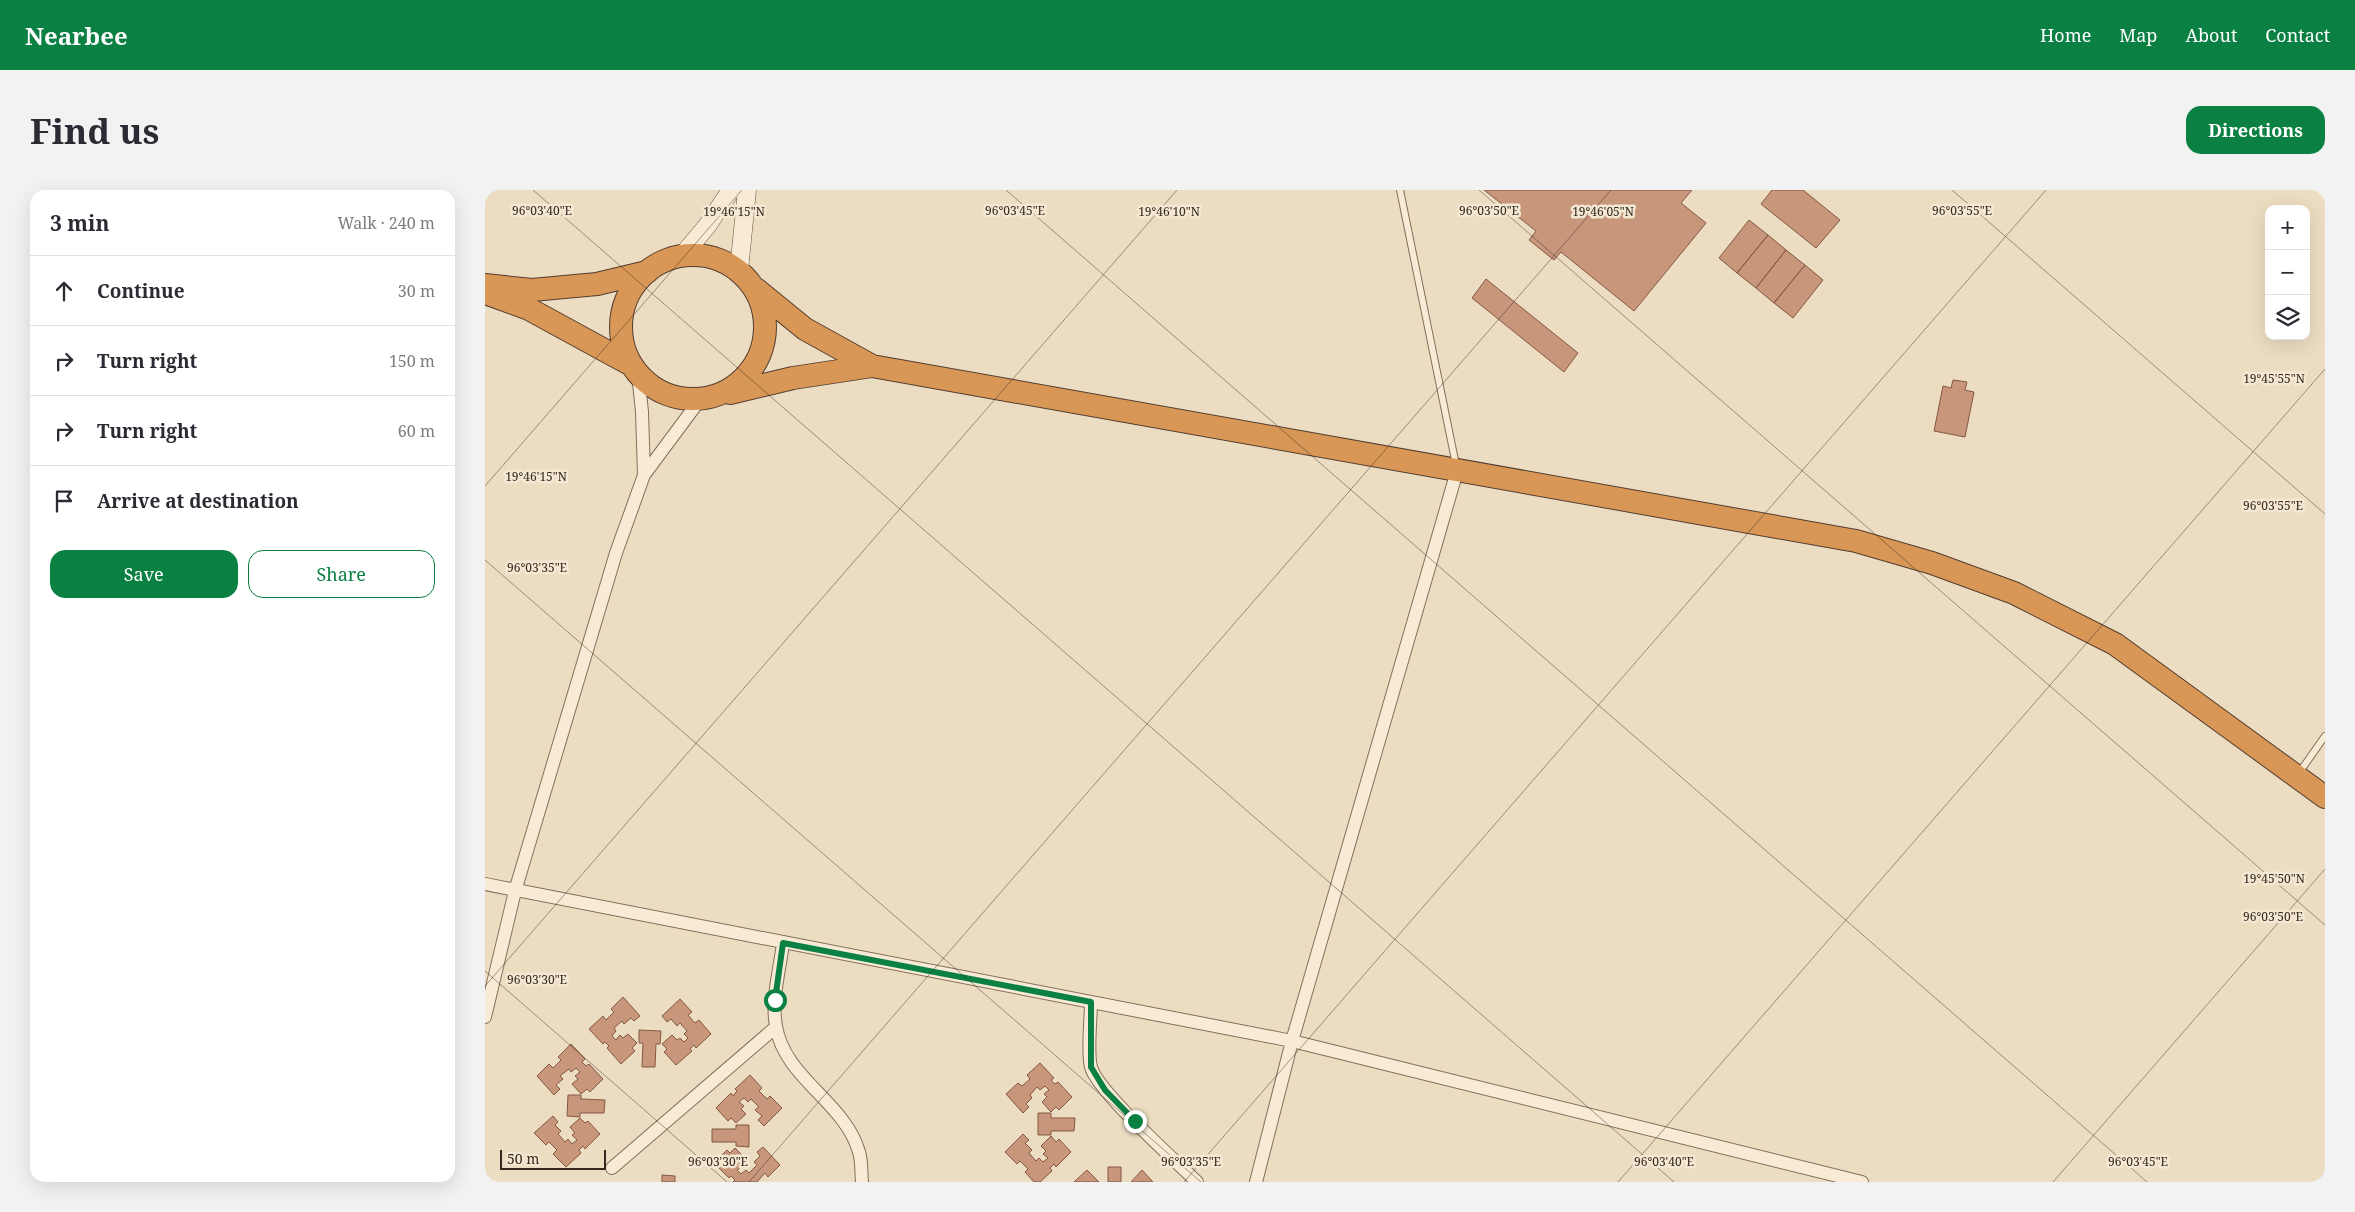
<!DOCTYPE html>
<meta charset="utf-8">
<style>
:root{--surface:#fff;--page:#f2f2f3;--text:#2b2b33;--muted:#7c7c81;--line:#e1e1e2;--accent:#0b8043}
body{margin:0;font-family:"Noto Serif",serif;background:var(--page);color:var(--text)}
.controls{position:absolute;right:15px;top:15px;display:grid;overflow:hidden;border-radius:10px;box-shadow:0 5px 20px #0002}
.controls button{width:45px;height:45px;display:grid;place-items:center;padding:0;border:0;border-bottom:1px solid var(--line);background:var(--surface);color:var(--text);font:25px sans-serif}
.scale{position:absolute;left:15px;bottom:12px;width:106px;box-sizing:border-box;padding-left:5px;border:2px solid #35281e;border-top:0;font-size:14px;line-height:18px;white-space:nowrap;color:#35281e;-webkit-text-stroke:4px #f4e8d2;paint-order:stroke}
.stop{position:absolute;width:15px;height:15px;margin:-11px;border:4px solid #0b8043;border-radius:50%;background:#fff}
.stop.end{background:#0b8043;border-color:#fff;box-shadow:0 1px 5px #0008}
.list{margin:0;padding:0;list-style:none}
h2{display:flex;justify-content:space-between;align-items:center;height:65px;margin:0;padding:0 20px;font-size:21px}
h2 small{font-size:16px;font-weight:400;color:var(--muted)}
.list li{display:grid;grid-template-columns:32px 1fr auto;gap:15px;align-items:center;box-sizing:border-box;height:70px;padding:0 20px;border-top:1px solid var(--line)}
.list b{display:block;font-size:19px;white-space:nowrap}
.list em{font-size:16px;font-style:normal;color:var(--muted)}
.actions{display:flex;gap:10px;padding:15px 20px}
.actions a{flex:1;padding:11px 0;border:1px solid var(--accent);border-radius:15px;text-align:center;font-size:18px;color:var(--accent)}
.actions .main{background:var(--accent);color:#fff}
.icon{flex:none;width:28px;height:28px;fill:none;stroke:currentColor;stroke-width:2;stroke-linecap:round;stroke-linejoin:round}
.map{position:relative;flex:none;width:1840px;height:992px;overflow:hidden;border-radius:15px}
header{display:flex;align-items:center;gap:30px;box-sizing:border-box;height:70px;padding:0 25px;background:var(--accent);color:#fff}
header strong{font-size:24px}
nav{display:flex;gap:28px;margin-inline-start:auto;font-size:18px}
.intro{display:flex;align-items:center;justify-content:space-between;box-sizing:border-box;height:120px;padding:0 30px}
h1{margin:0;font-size:35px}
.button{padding:12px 22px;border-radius:15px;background:var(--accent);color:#fff;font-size:18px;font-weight:700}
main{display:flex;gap:30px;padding:0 30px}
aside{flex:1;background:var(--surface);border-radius:15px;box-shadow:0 5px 20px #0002}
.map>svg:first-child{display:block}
.building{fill:#c8967a;stroke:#835741}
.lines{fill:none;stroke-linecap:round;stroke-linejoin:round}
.lane-casing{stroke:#856e5a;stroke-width:8}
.street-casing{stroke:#856e5a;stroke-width:14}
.secondary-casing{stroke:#67503e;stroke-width:19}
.highway-casing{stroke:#533d2f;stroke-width:24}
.lane{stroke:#f7ebd5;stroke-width:6}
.street{stroke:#f7ebd5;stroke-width:12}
.secondary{stroke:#f7ebd5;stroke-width:18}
.highway{stroke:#d89756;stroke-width:22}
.route{stroke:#0b8043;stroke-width:6}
.ticks{fill:none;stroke:#35281e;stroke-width:1;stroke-opacity:0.45}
.ticks-label{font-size:12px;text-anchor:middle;fill:#35281e;stroke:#f4e8d2;stroke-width:5;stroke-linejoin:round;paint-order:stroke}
</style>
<header>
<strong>Nearbee</strong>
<nav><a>Home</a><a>Map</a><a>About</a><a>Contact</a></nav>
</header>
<div class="intro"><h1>Find us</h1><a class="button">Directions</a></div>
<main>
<aside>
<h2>3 min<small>Walk · 240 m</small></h2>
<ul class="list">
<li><svg class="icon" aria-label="ahead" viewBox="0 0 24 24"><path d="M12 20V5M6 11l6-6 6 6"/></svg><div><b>Continue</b></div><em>30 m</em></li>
<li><svg class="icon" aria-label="right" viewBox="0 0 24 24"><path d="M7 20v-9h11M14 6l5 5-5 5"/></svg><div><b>Turn right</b></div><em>150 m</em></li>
<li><svg class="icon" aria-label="right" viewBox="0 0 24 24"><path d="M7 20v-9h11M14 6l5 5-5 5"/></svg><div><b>Turn right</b></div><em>60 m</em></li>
<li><svg class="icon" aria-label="arrive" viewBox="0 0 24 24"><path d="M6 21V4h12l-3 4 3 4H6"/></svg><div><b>Arrive at destination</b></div></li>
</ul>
<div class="actions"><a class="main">Save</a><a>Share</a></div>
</aside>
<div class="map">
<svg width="1840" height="992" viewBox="0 0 1840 992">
<rect width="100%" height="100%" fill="#ecddc2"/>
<path class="building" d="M999,0H1207L1196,13L1221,33L1149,121L1076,62L1069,70L1044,50L1051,41Z
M1287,0H1318L1355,30L1331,58L1276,14Z
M1264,30L1283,45L1252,83L1234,68Z
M1283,45L1301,60L1271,98L1252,83Z
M1301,60L1320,75L1289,113L1271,98Z
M1320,75L1338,90L1308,128L1289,113Z
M1001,89L1093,163L1079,182L987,108Z
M1468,190L1482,192L1480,200L1489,202L1480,247L1449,241L1458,196L1466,198Z
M138,807L155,826L149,831L146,828L139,834L137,831L129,838L131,841L127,846L131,850L135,845L138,848L143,844L152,853L147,858L150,861L136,874L122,858L124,856L120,852L118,854L104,839L118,826L121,830L129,822L126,819Z
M195,809L207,822L203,825L210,833L214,830L226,844L211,858L209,855L205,859L207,861L191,875L179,862L182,859L177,854L187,845L192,850L195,848L199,852L203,848L199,844L202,841L195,833L192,836L186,829L182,832L177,826Z
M154,840L176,841L175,854H171L170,877H157L158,853H154Z
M86,854L100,869L97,872L101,876L104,874L118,889L105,902L102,899L96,904L87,894L93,889L90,886L95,882L91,878L86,882L84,879L75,886L78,889L71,895L75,899L69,905L52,886L64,874L68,878L76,870L73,867Z
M555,873L569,888L566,890L570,894L573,892L587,907L574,920L571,917L566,922L557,912L562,907L559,904L564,900L560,896L555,900L552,897L545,905L547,908L541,914L544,917L538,923L521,904L533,893L537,896L545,889L542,885Z
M265,885L277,898L274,901L282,909L285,906L297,918L279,936L273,930L277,926L270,920L274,917L266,909L263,912L259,908L254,912L259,916L256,919L261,924L251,933L246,928L243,931L231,918L246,903L248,906L252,901L250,899Z
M83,905H96V909L120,910L119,923H95V927L82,926Z
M553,923H566V928H590L589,941H566V945H553Z
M68,926L73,932L70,935L76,941L73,944L80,952L83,949L87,954L92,950L87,945L90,943L85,937L95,928L100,933L103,931L115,944L100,959L98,956L94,960L96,963L81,977L68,964L72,960L64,952L61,955L49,943Z
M251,935H264V957L251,956V952H227V939H251Z
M538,944L544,950L540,953L547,960L544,963L551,971L554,968L558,972L563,968L558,964L561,961L556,956L566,946L571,952L574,949L586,962L571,977L569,974L565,978L567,981L555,992H549L540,982L543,979L535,971L532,974L520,962Z
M278,957L295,975L283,987L280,983L272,992H248L250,990L246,986L244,988L229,973L242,960L245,963L250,958L260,968L254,973L257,976L252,980L256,984L261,980L264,983L272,975L269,972L275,966L272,962Z
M623,977H636V992H623Z
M602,980L614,992H589Z
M657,980L668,992H646Z
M177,985L190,986V992H177Z"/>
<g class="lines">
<defs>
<path id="lane" d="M915,0L971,275
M1814,583L1840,546"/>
<path id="street" d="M153,183L157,222L159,285
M0,694L807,851L1377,992
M298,753C295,779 286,809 291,836C299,888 360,912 374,962C377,971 376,982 377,992
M606,812C606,829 602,863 606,877C612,901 691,971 712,992
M0,827L30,701L131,363L159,285L217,207
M127,978L291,837
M771,992L807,851L972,281"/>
<path id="secondary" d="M196,67L222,36L246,0
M254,80L262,0"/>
<path id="highway" d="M136 137a72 72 0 1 1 144 0a72 72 0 1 1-144 0Z
M0,95L47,100L112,94L162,82
M271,99L320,139L387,176L1371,351L1447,373L1529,403L1630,454L1840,607
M3,104L44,119L143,173
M245,203L308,188L387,176"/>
</defs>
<use href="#lane" class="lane-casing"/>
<use href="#street" class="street-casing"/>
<use href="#secondary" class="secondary-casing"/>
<use href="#highway" class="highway-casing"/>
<use href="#lane" class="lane"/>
<use href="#street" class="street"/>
<use href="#secondary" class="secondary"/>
<use href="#highway" class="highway"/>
</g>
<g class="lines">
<path class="route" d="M290,810L298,753L606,812V877L620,900L650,931"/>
</g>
<path class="ticks" d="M48,0L1189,992M521,0L1662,992M994,0L1840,735M1467,0L1840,324M0,296L257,0M0,370L716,992M0,781L242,992M0,796L692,0M264,992L1126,0M699,992L1561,0M1133,992L1840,179M1568,992L1840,679"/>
<g class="ticks-label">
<text x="530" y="25">96°03'45"E</text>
<text x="1477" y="25">96°03'55"E</text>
<text x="57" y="25">96°03'40"E</text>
<text x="1004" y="25">96°03'50"E</text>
<text x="249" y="26">19°46'15"N</text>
<text x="684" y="26">19°46'10"N</text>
<text x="1118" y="26">19°46'05"N</text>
<text x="1789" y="193">19°45'55"N</text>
<text x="51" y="291">19°46'15"N</text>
<text x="1788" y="320">96°03'55"E</text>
<text x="52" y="382">96°03'35"E</text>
<text x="1789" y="693">19°45'50"N</text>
<text x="1788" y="731">96°03'50"E</text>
<text x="52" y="794">96°03'30"E</text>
<text x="233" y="976">96°03'30"E</text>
<text x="706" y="976">96°03'35"E</text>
<text x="1179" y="976">96°03'40"E</text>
<text x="1653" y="976">96°03'45"E</text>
</g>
</svg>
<div class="controls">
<button>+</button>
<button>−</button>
<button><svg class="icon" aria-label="layers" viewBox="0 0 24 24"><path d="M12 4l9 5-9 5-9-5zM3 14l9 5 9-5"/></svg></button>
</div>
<div class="scale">50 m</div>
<div class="stop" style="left:290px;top:810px"></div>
<div class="stop end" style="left:650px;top:931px"></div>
</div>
</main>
